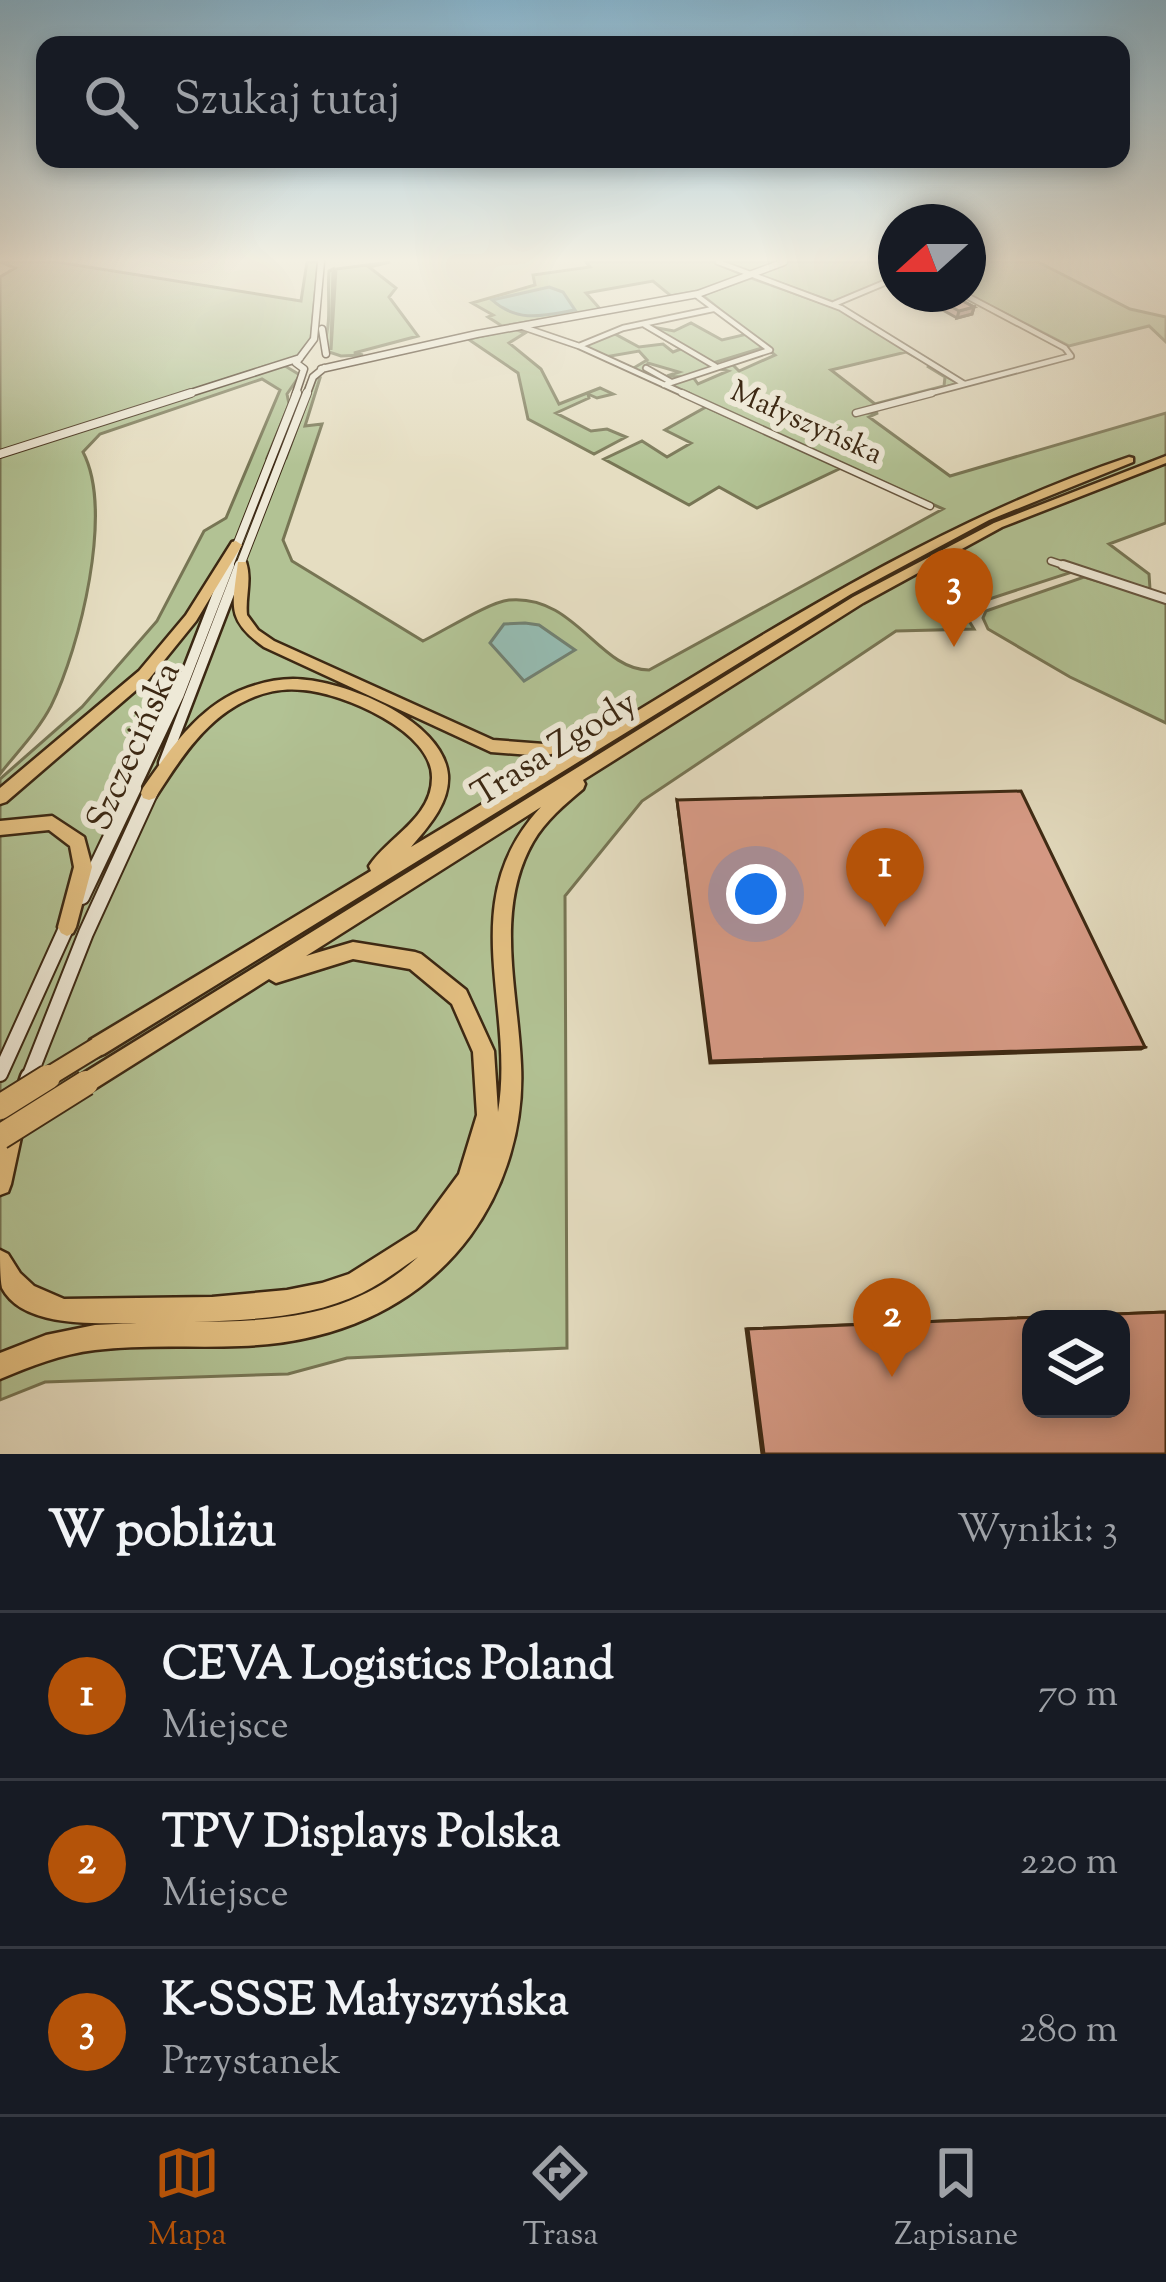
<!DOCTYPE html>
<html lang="pl">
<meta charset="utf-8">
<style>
:root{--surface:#171b24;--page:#242831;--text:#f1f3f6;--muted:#9ea1a6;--line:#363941;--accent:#b45309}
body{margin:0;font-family:"Sorts Mill Goudy",serif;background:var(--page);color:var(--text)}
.controls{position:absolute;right:36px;bottom:36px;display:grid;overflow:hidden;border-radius:24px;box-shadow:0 6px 18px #0003}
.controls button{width:108px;height:108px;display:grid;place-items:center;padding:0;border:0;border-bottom:3px solid var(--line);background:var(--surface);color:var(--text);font:60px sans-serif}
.compass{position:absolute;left:878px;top:204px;width:108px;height:108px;border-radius:50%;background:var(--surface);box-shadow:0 6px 18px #0003;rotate:249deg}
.you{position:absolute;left:756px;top:894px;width:42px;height:42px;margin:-30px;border:9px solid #fff;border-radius:50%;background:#1a73e8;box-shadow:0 0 0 18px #1a73e833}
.badge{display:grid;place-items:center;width:78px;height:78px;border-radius:50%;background:var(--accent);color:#fff;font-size:39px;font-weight:700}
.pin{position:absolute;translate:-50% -99px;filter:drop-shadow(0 3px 6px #0008)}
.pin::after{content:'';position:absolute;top:63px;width:42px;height:36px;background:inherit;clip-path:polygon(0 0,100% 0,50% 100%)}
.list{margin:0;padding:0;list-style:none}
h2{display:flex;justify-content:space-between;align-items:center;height:156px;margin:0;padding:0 48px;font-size:51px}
h2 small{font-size:39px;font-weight:400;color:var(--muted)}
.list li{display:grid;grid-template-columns:78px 1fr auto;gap:36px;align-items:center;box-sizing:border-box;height:168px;padding:0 48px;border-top:3px solid var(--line)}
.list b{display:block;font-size:45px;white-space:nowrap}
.list p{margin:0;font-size:39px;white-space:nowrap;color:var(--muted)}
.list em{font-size:39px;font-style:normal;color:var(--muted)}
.icon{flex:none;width:66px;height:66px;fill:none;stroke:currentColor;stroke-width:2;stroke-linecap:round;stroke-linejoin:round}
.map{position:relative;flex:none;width:1166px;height:1454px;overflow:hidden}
.search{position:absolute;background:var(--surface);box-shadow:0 6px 18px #0003;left:36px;right:36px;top:36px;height:132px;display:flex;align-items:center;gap:30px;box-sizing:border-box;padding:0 42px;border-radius:24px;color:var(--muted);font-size:45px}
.sheet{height:660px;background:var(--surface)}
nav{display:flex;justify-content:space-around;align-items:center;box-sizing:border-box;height:168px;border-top:3px solid var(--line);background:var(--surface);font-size:33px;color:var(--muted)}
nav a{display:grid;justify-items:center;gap:6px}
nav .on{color:var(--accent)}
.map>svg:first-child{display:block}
.green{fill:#b2c294;stroke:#777554;stroke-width:3}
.water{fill:#96bcb2;stroke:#728172;stroke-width:3}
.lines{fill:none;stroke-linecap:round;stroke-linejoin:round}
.street-far2-casing{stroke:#66553e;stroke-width:8}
.street-far1-casing{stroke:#66553e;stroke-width:9}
.street-casing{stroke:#66553e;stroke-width:12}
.secondary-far4-casing{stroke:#3c2813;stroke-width:9}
.secondary-far3-casing{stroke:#3c2813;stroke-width:10}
.secondary-far2-casing{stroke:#3c2813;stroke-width:15}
.secondary-far1-casing{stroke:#3c2813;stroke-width:18}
.secondary-casing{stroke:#3c2813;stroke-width:21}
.highway-casing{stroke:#3c2813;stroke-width:5}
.street-far2{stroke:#eee9d7;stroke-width:4.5}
.street-far1{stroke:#eee9d7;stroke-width:6}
.street{stroke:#eee9d7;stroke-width:8}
.secondary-far4{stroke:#eee9d7;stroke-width:6}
.secondary-far3{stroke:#eee9d7;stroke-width:8}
.secondary-far2{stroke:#eee9d7;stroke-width:10}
.secondary-far1{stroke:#eee9d7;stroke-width:14}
.secondary{stroke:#eee9d7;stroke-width:16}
.highway{fill:#e2be80;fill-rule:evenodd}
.highway-bridge-far1-casing{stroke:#3c2813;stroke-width:22;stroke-linecap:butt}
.highway-bridge-casing{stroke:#3c2813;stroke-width:28;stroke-linecap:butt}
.highway-bridge-far1{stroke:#e2be80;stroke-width:18}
.highway-bridge{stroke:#e2be80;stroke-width:24}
.wall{fill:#bb8776;stroke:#3c2813;stroke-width:3}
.shaded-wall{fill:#996e60;stroke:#3c2813;stroke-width:3}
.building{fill:#da9d89;stroke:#3c2813;stroke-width:3;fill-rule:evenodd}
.labels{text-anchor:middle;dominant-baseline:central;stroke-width:12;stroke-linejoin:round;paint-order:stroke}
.far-street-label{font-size:30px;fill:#3c2813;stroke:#eee9d7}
.street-label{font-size:36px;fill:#3c2813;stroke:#eee9d7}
</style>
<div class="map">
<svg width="1166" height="1454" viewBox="0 0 1166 1454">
<rect width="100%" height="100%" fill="#e5ddc1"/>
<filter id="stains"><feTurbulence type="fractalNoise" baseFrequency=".00167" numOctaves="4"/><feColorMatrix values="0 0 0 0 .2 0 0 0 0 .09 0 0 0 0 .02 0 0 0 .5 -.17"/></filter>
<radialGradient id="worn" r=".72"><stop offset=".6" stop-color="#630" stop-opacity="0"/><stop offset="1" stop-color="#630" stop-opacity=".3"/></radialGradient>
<path class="green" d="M0,262H57L301,301L307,262H318L311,339L303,353L285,366L300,375L287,394L289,404L267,458H276L310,378L280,458H286L316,378H320L305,426L322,424L283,540L292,561L423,641C444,631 489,602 509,600C575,594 599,670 649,670L943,509L669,386L682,377L667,376L679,372L648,363L646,368L667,377L663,383L632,369L647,360L639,351L605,357L582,346L613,333L639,347L663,344L673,352L681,349L641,325L674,331L691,323L722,340L747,334L765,347L713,363L659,332L714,366L693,377L698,384L728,371L717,368L757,354L733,365L739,371L775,355L702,295L751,278L839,309L923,361L906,352L831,370L875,404L944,386L945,377L927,366L958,383L864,413H878L869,417L950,476L1166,413V523L1109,544L1149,574L1150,589L1078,570L974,604L966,616L974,629L896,631L642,801L565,896L567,1348L347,1358L288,1374L45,1382L0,1400V779L82,707L157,621L204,531L226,518L280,390L262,379L100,434L83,452C114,511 80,647 51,706C38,731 17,752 0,774V457L266,366L0,452V277L15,268Z
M390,262L369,267L396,288L389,297L418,336L354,353L363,355L341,356L329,352L324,343C332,322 327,297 329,271L333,269L331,350L336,269Z
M586,262H714L743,275L719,287L671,296L653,281L586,293L601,310L502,326L488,317L493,315L472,303L535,285L533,275L590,267Z
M722,262H896V276L833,302Z
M968,262H1038L1130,309L1166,317V342L1149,326L1069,346L967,294Z
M515,329L525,333L509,343L541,369L559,404L600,388L613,394L597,398L588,394L589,398L556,413L591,431L607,429L626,437L594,454L528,419L518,373L468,339Z
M706,407L841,468L757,508L719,487L689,505L604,459L642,441L667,457L691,443L665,430Z
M1084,577L1166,601V723L1070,677L988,629L983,618L986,611Z"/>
<path class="water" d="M549,287L563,292L575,310C542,316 518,323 492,300Z
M525,623L539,625L575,650L524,681L490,643L504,624Z"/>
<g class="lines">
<defs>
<path id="street-far2" d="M718,262L841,308L964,384
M696,295L770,350
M834,304L896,278
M645,325L715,366
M520,326L579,346L689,396
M579,346L623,328L713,309
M646,368L671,382
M664,385L770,350
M920,396L1071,356L1065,348L963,294"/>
<path id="street-far1" d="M682,393L930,506
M856,413L932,393
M1051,561L1072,568"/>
<path id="street" d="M1063,565L1166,599"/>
<path id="secondary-far4" d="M322,329L326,354
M321,369L477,334L698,294L784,262
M181,396L300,358
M295,396L304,369L296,363L314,339L321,262
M306,396L313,377L324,368"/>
<path id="secondary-far3" d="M0,454L191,393
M228,568L297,393
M239,568L307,393"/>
<path id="secondary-far2" d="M164,763L240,565
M133,791L179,694L229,565"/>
<path id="secondary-far1" d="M82,897L134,788
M0,1074L68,924
M28,1080L86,933L151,791"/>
<path id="secondary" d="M27,1083L29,1077"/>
<path id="highway" d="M1166,456V463L1002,527L863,603L583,780L585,784L583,789C565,804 545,821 533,842C494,910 518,991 521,1065C524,1125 506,1187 470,1236C415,1310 331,1343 241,1346C193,1348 144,1344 95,1350C61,1354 31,1366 0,1379V1353L46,1335L95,1325L137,1323C100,1323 23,1329 2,1288C0,1279 0,1261 0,1250L8,1254L20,1273L34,1286L64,1299L212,1297L287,1290L322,1283L349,1274L417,1231L459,1174L477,1115L473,1052L452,1004L410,969L353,959L276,983L269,979L93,1090L86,1093L79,1090L76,1083L79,1076L853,597L994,523ZM541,807C453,901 516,1006 498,1112L494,1051L466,990L421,954L415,952L353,942L306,956ZM418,1257C352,1318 278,1321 193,1322C248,1320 311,1318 362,1293C381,1284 400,1269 418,1257Z
M1129,457L1133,458V462L989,520L851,594L104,1054L97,1057L90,1054L87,1047L90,1040L371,871L369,866C388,837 432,818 432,778C433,731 343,693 303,690C285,688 266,691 249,699C206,718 180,759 155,798L149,800L143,798L141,793L143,788C169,751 196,710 239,691C256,684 275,679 293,679C341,679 443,719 448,775C450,803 428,827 411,847L579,746L544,756L491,752L264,647C225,619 233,605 238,562H246C252,580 245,597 247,615L258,630L274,641L493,740L544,744L589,731L596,736C768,632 938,521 1129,457Z
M236,541L242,545L196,621L149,679L6,802L0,804V788L139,671L186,615L232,542Z
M52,816L84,837L92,867L76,927L73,933L67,936L61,933L58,927L74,867L70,846L49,830L0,835V821Z
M12,1117L20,1120L23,1128L11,1184L8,1192L0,1195V1133L4,1120Z"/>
</defs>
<use href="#street-far2" class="street-far2-casing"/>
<use href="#street-far1" class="street-far1-casing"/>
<use href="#street" class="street-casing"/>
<use href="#secondary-far4" class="secondary-far4-casing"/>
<use href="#secondary-far3" class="secondary-far3-casing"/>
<use href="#secondary-far2" class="secondary-far2-casing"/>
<use href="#secondary-far1" class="secondary-far1-casing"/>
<use href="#secondary" class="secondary-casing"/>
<use href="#highway" class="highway-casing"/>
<use href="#street-far2" class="street-far2"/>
<use href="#street-far1" class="street-far1"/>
<use href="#street" class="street"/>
<use href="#secondary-far4" class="secondary-far4"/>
<use href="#secondary-far3" class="secondary-far3"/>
<use href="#secondary-far2" class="secondary-far2"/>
<use href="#secondary-far1" class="secondary-far1"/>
<use href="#secondary" class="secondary"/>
<use href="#highway" class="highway"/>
<defs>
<path id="highway-bridge-far1" d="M43,1080L97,1047"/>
<path id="highway-bridge" d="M0,1107L48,1077
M0,1137L86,1083"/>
</defs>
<use href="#highway-bridge-far1" class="highway-bridge-far1-casing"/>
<use href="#highway-bridge" class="highway-bridge-casing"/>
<use href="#highway-bridge-far1" class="highway-bridge-far1"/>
<use href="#highway-bridge" class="highway-bridge"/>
</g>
<path class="wall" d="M914,294H949L974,307L972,314L957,318Z
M677,800L1145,1047L1141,1049L710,1063Z
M1166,1312V1454H762L746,1329Z"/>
<path class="shaded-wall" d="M974,307L972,314L957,318L959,311Z"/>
<path class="building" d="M928,294H949L974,307L959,311Z
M1021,791L1145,1047L711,1061L677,800Z
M1166,1312V1454H764L748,1329ZM1031,1319H1121V1409H1031Z"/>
<linearGradient id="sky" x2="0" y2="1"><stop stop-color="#87b7d2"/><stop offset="0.56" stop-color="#f3f0e3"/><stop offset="1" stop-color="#f3f0e3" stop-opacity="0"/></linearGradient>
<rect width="1166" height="465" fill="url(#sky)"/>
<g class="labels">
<g class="far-street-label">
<text transform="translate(806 424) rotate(24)">Małyszyńska</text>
</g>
<g class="street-label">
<text transform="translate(135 747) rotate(-66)">Szczecińska</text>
<text transform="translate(555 750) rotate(-32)">Trasa Zgody</text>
</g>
</g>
<rect width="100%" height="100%" filter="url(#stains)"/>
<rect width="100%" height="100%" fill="url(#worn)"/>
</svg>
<div class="controls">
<button><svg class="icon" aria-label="layers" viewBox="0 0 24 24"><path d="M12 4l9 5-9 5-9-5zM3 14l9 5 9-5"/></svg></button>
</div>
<svg class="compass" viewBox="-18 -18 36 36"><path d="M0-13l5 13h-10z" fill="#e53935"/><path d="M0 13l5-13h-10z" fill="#9ea1a6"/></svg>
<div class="you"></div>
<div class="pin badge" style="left:885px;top:927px">1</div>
<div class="pin badge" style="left:892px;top:1377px">2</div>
<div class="pin badge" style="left:954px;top:647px">3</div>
<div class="search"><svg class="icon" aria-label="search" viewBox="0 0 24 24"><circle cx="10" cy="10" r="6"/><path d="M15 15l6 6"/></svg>Szukaj tutaj</div>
</div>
<section class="sheet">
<h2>W pobliżu<small>Wyniki: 3</small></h2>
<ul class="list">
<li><span class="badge">1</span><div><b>CEVA Logistics Poland</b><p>Miejsce</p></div><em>70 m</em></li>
<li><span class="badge">2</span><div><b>TPV Displays Polska</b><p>Miejsce</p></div><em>220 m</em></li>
<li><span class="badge">3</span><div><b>K-SSSE Małyszyńska</b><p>Przystanek</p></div><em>280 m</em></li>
</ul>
</section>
<nav>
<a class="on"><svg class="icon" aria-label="map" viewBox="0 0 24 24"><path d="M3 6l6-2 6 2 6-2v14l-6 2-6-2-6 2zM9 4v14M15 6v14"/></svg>Mapa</a>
<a><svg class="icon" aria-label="directions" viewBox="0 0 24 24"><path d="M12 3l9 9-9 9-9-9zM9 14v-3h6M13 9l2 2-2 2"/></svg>Trasa</a>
<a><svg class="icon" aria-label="saved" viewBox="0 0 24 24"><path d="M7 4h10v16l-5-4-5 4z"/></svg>Zapisane</a>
</nav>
